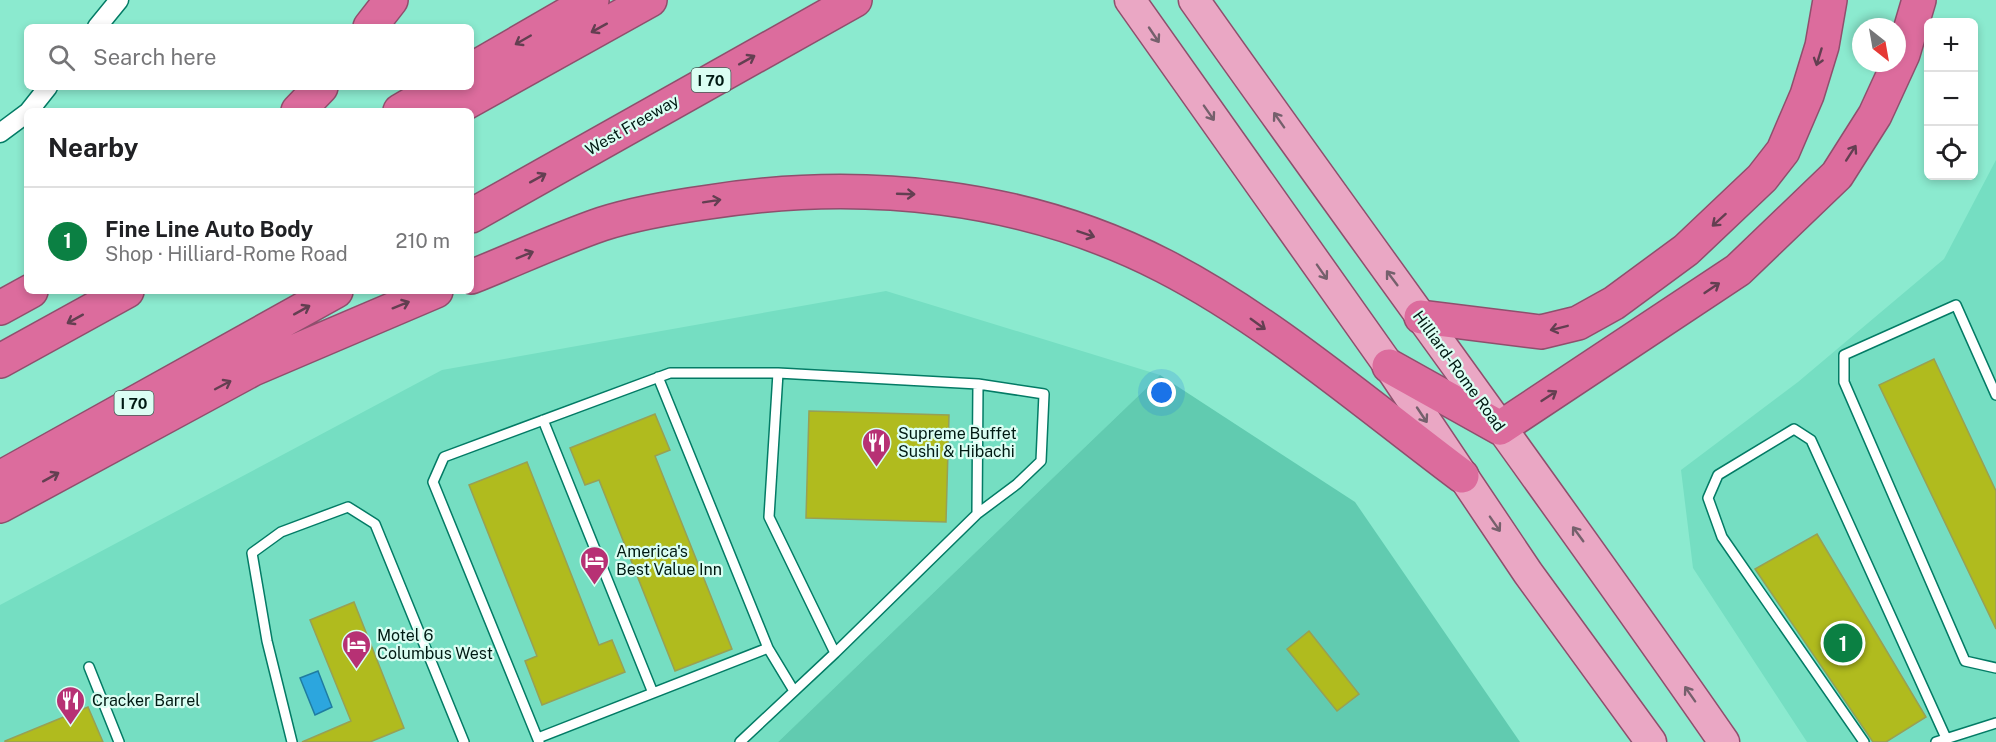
<!DOCTYPE html>
<meta charset="utf-8">
<style>
:root{--surface:#fff;--page:#f2f2f2;--text:#202124;--muted:#757577;--line:#e0e0e0;--accent:#0b8043}
body{margin:0;font-family:"Public Sans",sans-serif;background:var(--page);color:var(--text)}
.controls{position:absolute;right:18px;top:18px;display:grid;overflow:hidden;border-radius:9px;box-shadow:0 3px 9px #0003}
.controls button{width:54px;height:54px;display:grid;place-items:center;padding:0;border:0;border-bottom:2px solid var(--line);background:var(--surface);color:var(--text);font:30px sans-serif}
.compass{position:absolute;left:1852px;top:18px;width:54px;height:54px;border-radius:50%;background:var(--surface);box-shadow:0 3px 9px #0003;rotate:149deg}
.you{position:absolute;left:1162px;top:393px;width:21px;height:21px;margin:-15px;border:4px solid #fff;border-radius:50%;background:#1a73e8;box-shadow:0 0 0 9px #1a73e833}
.badge{display:grid;place-items:center;width:39px;height:39px;border-radius:50%;background:var(--accent);color:#fff;font-size:20px;font-weight:700}
.pin{position:absolute;translate:-50% -50%;border:3px solid #fff;box-shadow:0 2px 6px #0006}
.list{margin:0;padding:0;list-style:none}
h2{display:flex;justify-content:space-between;align-items:center;height:78px;margin:0;padding:0 24px;font-size:26px}
h2 small{font-size:20px;font-weight:400;color:var(--muted)}
.list li{display:grid;grid-template-columns:39px 1fr auto;gap:18px;align-items:center;box-sizing:border-box;height:108px;padding:0 24px;border-top:2px solid var(--line)}
.list b{display:block;font-size:22px;white-space:nowrap}
.list p{margin:0;font-size:20px;white-space:nowrap;color:var(--muted)}
.list em{font-size:20px;font-style:normal;color:var(--muted)}
.icon{flex:none;width:33px;height:33px;fill:none;stroke:currentColor;stroke-width:2;stroke-linecap:round;stroke-linejoin:round}
.map{position:relative;flex:none;width:1996px;height:742px;overflow:hidden}
.search{position:absolute;background:var(--surface);box-shadow:0 3px 9px #0003;left:24px;top:24px;width:450px;height:66px;display:flex;align-items:center;gap:15px;box-sizing:border-box;padding:0 21px;border-radius:9px;color:var(--muted);font-size:22px}
.panel{position:absolute;background:var(--surface);box-shadow:0 3px 9px #0003;left:24px;top:108px;width:450px;height:186px;border-radius:9px}
.map>svg:first-child{display:block}
.built{fill:#75dec2}
.green{fill:#61cbb0}
.water{fill:#2ca6de;stroke:#1f7ca1;stroke-width:1.5}
.building{fill:#b0bb1e;stroke:#97a056;stroke-width:1.5}
.lines{fill:none;stroke-linecap:round;stroke-linejoin:round}
.service-casing{stroke:#037b65;stroke-width:12}
.minor-casing{stroke:#037b65;stroke-width:21}
.primary-casing{stroke:#8f4f6d;stroke-width:33}
.motorway-casing{stroke:#8f4f6d;stroke-width:36}
.service{stroke:#fff;stroke-width:9}
.minor{stroke:#fff;stroke-width:18}
.primary{stroke:#eaa7c4;stroke-width:30}
.motorway{stroke:#dc6c9d;stroke-width:33}
.oneway{stroke:#633f51}
.oneway2{stroke:#75606c}
.labels{text-anchor:middle;dominant-baseline:central;stroke-width:4.5;stroke-linejoin:round;paint-order:stroke}
.shield{fill:#dbfef3;stroke:#425e56;stroke-width:1.5}
.shield-label{font-size:15px;font-weight:bold;fill:#001a13}
.street-label{font-size:16px;fill:#001a13;stroke:#dbfef3}
.poi-label{font-size:16px;fill:#001a13;stroke:#dbfef3;text-anchor:start}
</style>
<div class="map">
<svg width="1996" height="742" viewBox="0 0 1996 742">
<rect width="100%" height="100%" fill="#8beacf"/>
<path class="built" d="M1996,160V742H1807L1693,568L1681,470L1798,382L1944,259Z
M886,291L1160,375L778,742H0V605L442,370Z"/>
<path class="green" d="M1160,375L1355,502L1520,742H778Z"/>
<path class="water" d="M318,671L332,707L315,715L300,678Z"/>
<path class="building" d="M1934,359L1996,491V629L1879,385Z
M809,411L949,415L946,522L806,518Z
M655,414L670,450L655,456L732,649L675,671L599,480L585,485L570,448Z
M527,462L599,645L612,640L625,672L542,705L525,661L537,656L469,485Z
M1817,534L1926,717L1886,742H1873L1755,569Z
M354,602L404,728L370,742H302L351,721L310,620Z
M1309,631L1359,694L1337,711L1287,649Z
M88,707L103,742H5V741Z"/>
<g class="lines">
<defs>
<path id="service" d="M778,373L978,384L977,514L835,653
M658,377L768,648L794,691
M1996,395L1956,305L1844,355V382L1965,661L1996,668
M543,420L653,693
M977,514L1017,484L1041,461L1044,394L978,384
M89,667L119,742
M538,738L768,648
M292,742L267,641L252,553L281,532L348,507L375,524L464,742
M539,742L433,482L444,457L670,373H778L769,517L835,653L740,742
M1864,742L1722,537L1708,498L1718,475L1794,429L1811,440L1946,738
M1936,742L1996,723"/>
<path id="minor" d="M97,27L119,0
M29,111L48,87
M0,133L27,113"/>
<path id="primary" d="M1130,0L1389,366L1528,573L1651,742
M1194,0C1369,248 1551,492 1724,742"/>
<path id="motorway" d="M370,27L391,0
M471,70L592,0
M298,111L321,87
M400,111L441,87
M451,111L650,0
M471,216L855,0
M471,277C514,260 558,239 602,224C636,213 673,207 709,202C862,178 1024,194 1164,266C1269,320 1367,405 1462,476
M0,308L31,291
M1421,317L1541,332L1578,323L1614,303L1686,250L1762,178L1783,151L1807,95L1822,46L1830,0
M0,361L127,291
M1389,366L1500,428L1738,270L1837,175L1875,115L1903,54L1919,0
M0,478L336,291
M0,506L253,369L436,291"/>
</defs>
<use href="#service" class="service-casing"/>
<use href="#minor" class="minor-casing"/>
<use href="#primary" class="primary-casing"/>
<use href="#motorway" class="motorway-casing"/>
<use href="#service" class="service"/>
<use href="#minor" class="minor"/>
<use href="#primary" class="primary"/>
<use href="#motorway" class="motorway"/>
</g>
<defs><path id="oneway-shaft" d="M-6 0H5M1.5-3L5.5 0L1.5 3" fill="none" stroke-width="1.6" stroke-linecap="round" stroke-linejoin="round" transform="scale(1.5)"/></defs>
<g class="oneway">
<use href="#oneway-shaft" transform="translate(599 28) rotate(151)"/>
<use href="#oneway-shaft" transform="translate(523 40) rotate(150)"/>
<use href="#oneway-shaft" transform="translate(1819 57) rotate(107)"/>
<use href="#oneway-shaft" transform="translate(747 60) rotate(-29)"/>
<use href="#oneway-shaft" transform="translate(1851 153) rotate(-57)"/>
<use href="#oneway-shaft" transform="translate(538 178) rotate(-29)"/>
<use href="#oneway-shaft" transform="translate(906 194) rotate(2)"/>
<use href="#oneway-shaft" transform="translate(712 201) rotate(-9)"/>
<use href="#oneway-shaft" transform="translate(1719 220) rotate(138)"/>
<use href="#oneway-shaft" transform="translate(1086 234) rotate(19)"/>
<use href="#oneway-shaft" transform="translate(525 255) rotate(-22)"/>
<use href="#oneway-shaft" transform="translate(1712 288) rotate(-34)"/>
<use href="#oneway-shaft" transform="translate(401 305) rotate(-22)"/>
<use href="#oneway-shaft" transform="translate(302 310) rotate(-29)"/>
<use href="#oneway-shaft" transform="translate(75 319) rotate(151)"/>
<use href="#oneway-shaft" transform="translate(1258 324) rotate(36)"/>
<use href="#oneway-shaft" transform="translate(1559 328) rotate(166)"/>
<use href="#oneway-shaft" transform="translate(223 385) rotate(-28)"/>
<use href="#oneway-shaft" transform="translate(1549 396) rotate(-33)"/>
<use href="#oneway-shaft" transform="translate(51 477) rotate(-29)"/>
</g>
<g class="oneway2">
<use href="#oneway-shaft" transform="translate(1154 35) rotate(56)"/>
<use href="#oneway-shaft" transform="translate(1209 113) rotate(55)"/>
<use href="#oneway-shaft" transform="translate(1279 120) rotate(-125)"/>
<use href="#oneway-shaft" transform="translate(1322 272) rotate(55)"/>
<use href="#oneway-shaft" transform="translate(1392 278) rotate(-127)"/>
<use href="#oneway-shaft" transform="translate(1422 415) rotate(56)"/>
<use href="#oneway-shaft" transform="translate(1495 524) rotate(55)"/>
<use href="#oneway-shaft" transform="translate(1578 534) rotate(-126)"/>
<use href="#oneway-shaft" transform="translate(1690 694) rotate(-125)"/>
</g>
<defs>
<symbol id="restaurant-pin" viewBox="-11 -11 22 30"><path d="M0 17L-7.5 6A9.5 9.5 0 1 1 7.5 6Z" fill="#b73174" stroke="#dbfef3"/><path d="M-5-6h1v4h1v-4h1v4h1v-4h1v5L-1.5 .5V6h-2V.5L-5-1ZM5-6V6H3V1.5H1.5Q1.5-4 5-6Z" fill="#fff"/></symbol>
<symbol id="hotel-pin" viewBox="-11 -11 22 30"><path d="M0 17L-7.5 6A9.5 9.5 0 1 1 7.5 6Z" fill="#b73174" stroke="#dbfef3"/><path d="M-6-4.5h1.5V1H6V5H4.5V3h-9V5H-6ZM-4 0a1.8 1.8 0 1 1 3.6 0ZM.5 0V-2.5h3Q6-2.5 6 0Z" fill="#fff"/></symbol>
</defs>
<g fill-rule="evenodd">
<use href="#restaurant-pin" x="860" y="426" width="33" height="45"/>
<use href="#hotel-pin" x="578" y="544" width="33" height="45"/>
<use href="#hotel-pin" x="340" y="628" width="33" height="45"/>
<use href="#restaurant-pin" x="54" y="684" width="33" height="45"/>
</g>
<g class="labels">
<g class="shield">
<rect x="691.5" y="68" width="39" height="24" rx="4.5"/>
<rect x="114.5" y="391" width="39" height="24" rx="4.5"/>
</g>
<g class="shield-label">
<text x="711" y="80">I 70</text>
<text x="134" y="403">I 70</text>
</g>
<g class="street-label">
<text transform="translate(632 125) rotate(-30)">West Freeway</text>
<text transform="translate(1459 371) rotate(54)">Hilliard-Rome Road</text>
</g>
<g class="poi-label">
<text x="898" y="433">Supreme Buffet<tspan x="898" dy="18">Sushi &amp; Hibachi</tspan></text>
<text x="616" y="551">America's<tspan x="616" dy="18">Best Value Inn</tspan></text>
<text x="377" y="635">Motel 6<tspan x="377" dy="18">Columbus West</tspan></text>
<text x="92" y="700">Cracker Barrel</text>
</g>
</g>
</svg>
<div class="controls">
<button>+</button>
<button>−</button>
<button><svg class="icon" aria-label="locate" viewBox="0 0 24 24"><circle cx="12" cy="12" r="6"/><path d="M12 2v4M12 18v4M2 12h4M18 12h4"/></svg></button>
</div>
<svg class="compass" viewBox="-18 -18 36 36"><path d="M0-13l5 13h-10z" fill="#e53935"/><path d="M0 13l5-13h-10z" fill="#757577"/></svg>
<div class="you"></div>
<div class="pin badge" style="left:1843px;top:643px">1</div>
<div class="search"><svg class="icon" aria-label="search" viewBox="0 0 24 24"><circle cx="10" cy="10" r="6"/><path d="M15 15l6 6"/></svg>Search here</div>
<section class="panel">
<h2>Nearby<small></small></h2>
<ul class="list">
<li><span class="badge">1</span><div><b>Fine Line Auto Body</b><p>Shop · Hilliard-Rome Road</p></div><em>210 m</em></li>
</ul>
</section>
</div>
